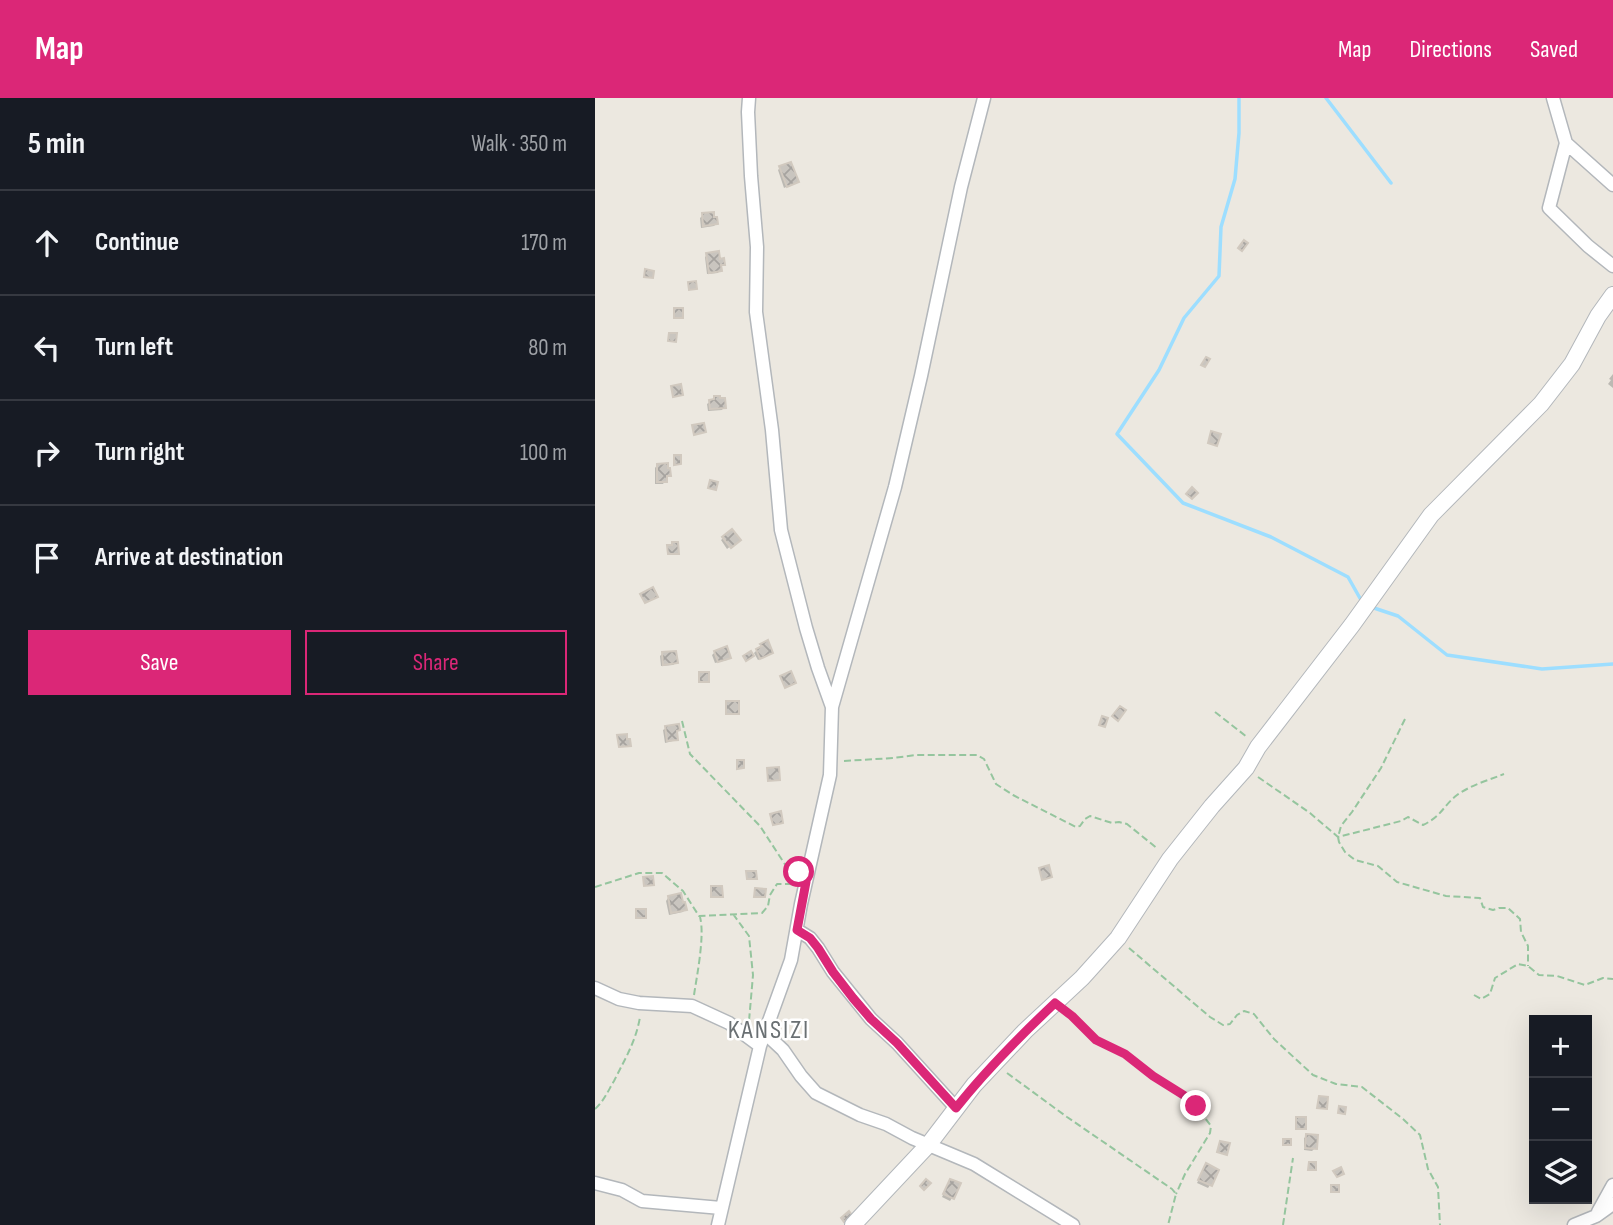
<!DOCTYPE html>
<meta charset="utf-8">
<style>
:root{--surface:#171b24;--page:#242831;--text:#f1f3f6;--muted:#9ea1a6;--line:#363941;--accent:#db2777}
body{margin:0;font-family:"Sofia Sans Condensed",sans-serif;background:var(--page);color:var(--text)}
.controls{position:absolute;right:21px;bottom:21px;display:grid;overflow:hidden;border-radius:0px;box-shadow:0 7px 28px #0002}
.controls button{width:63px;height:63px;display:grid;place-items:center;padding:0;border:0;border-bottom:2px solid var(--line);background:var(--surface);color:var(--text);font:35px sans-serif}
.stop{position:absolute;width:21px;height:21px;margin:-16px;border:5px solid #db2777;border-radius:50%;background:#fff}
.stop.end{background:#db2777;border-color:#fff;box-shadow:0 2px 7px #0008}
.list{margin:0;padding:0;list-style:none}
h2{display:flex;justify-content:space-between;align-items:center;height:91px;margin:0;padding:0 28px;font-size:30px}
h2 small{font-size:23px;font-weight:400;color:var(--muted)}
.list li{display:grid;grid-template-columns:46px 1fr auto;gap:21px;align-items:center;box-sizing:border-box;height:105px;padding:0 28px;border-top:2px solid var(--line)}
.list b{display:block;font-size:26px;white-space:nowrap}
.list em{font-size:23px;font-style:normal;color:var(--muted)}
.actions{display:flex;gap:14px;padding:21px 28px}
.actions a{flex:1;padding:16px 0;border:2px solid var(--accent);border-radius:0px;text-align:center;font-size:24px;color:var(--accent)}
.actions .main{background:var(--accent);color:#fff}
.icon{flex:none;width:38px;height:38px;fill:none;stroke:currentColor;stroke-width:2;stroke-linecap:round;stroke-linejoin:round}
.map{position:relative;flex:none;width:1018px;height:1127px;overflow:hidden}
header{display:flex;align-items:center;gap:42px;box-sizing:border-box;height:98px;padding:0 35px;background:var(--accent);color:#fff}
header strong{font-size:33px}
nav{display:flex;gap:38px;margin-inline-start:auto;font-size:24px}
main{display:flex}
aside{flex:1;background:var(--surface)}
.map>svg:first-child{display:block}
.shadow{fill:#0003}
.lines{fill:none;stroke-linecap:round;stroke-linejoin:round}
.stream{stroke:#9ddeff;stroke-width:3.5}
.building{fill:url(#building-cross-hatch);stroke:#d1c9bf;stroke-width:2}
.minor-casing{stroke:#b3b7bb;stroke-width:15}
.tertiary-casing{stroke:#b3b7bb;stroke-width:18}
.path{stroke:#95c59e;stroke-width:2;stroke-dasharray:7 3.5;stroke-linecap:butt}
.minor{stroke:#fff;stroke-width:12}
.tertiary{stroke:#fff;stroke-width:16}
.route{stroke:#db2777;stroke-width:9}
.labels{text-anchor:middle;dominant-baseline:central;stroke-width:5;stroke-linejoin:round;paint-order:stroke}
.quarter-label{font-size:26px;letter-spacing:2px;fill:#6a7073;stroke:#fff}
</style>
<header>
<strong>Map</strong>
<nav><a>Map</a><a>Directions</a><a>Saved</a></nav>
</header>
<main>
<aside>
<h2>5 min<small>Walk · 350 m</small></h2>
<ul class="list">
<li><svg class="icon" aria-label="ahead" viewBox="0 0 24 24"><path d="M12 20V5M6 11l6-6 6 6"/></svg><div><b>Continue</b></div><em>170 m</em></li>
<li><svg class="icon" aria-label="left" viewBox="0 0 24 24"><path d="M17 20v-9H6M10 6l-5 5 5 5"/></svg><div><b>Turn left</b></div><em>80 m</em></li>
<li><svg class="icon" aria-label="right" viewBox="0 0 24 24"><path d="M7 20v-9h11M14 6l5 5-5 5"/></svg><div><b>Turn right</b></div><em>100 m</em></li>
<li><svg class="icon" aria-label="arrive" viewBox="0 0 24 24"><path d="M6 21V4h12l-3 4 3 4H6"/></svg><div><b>Arrive at destination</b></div></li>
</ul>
<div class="actions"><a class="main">Save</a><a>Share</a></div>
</aside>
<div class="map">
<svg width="1018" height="1127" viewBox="0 0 1018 1127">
<defs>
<pattern id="building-cross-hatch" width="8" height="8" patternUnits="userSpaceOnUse" patternTransform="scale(1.75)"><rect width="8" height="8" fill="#c9c5bf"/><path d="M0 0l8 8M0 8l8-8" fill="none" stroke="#a6a39f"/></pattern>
</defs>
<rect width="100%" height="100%" fill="#ece8e0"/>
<path class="shadow" d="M185,70L202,84L189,90L183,72Z
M108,117L121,126L119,128L106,130L105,120Z
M112,157L128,166L123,175L112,176L110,159Z
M1018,276V290L1013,286L1016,282L1014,281Z
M120,300L129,309L127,312L113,313L112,306Z
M62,367L74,377L68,386H60V370Z
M137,433L143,442L132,451L126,442Z
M167,547L176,555L163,562L159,555Z
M120,554L134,559L132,562L120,565L117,557Z
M67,556L81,565L78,567L66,568L65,558Z
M71,630L80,635L81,641L78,643L70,645L68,632Z
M73,800L90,811L88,814L74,817L71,803Z
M712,1038L720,1050L717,1053L709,1052V1040Z
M611,1068L615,1087L613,1090L602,1085Z
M355,1083L357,1100L355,1103L347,1099Z"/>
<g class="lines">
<path class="stream" d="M644,0V35L640,81L626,129L624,178L589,220L564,272L522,336L588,405L676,439L753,479L766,502
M731,0L796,85
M779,510L803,518L852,557L947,571L1018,566"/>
</g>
<path class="building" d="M196,64L204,84L192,89L184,68Z
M119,114V119H122L123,126L108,128L107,115Z
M649,142L653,145L647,153L643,150Z
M124,153L125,161L129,160L130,167H126L127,173L114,175L111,155Z
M50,171L59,173L58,180L49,179Z
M101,183L102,191L94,192L93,184Z
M79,210H88V220H79Z
M74,235H82L81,244L73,243Z
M611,259L615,261L610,269L606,267Z
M86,286L88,297L78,299L76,288Z
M119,298H125V300H130L131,310L115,311L114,302L119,301Z
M109,325L111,334L99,337L97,327Z
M616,333L626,336L622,348L613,345Z
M79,357H86V366L79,367Z
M73,365V370H75L76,378H72V384H62V366Z
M115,382L123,384L121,392L113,390Z
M597,389L603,395L597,401L591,396Z
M137,431L146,442L136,450L127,439Z
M77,444H83L84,456H73L72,447H77Z
M58,489L63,499L50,505L45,496Z
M173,542L178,555L165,561L161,551L167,548L165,546Z
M132,548L136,560L123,564L119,553Z
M81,553L83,565L68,567L67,554Z
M156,553L159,558L151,563L148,558Z
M196,573L201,585L190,590L185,578Z
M104,574H114V584H104Z
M131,603H144V616H131Z
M525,608L531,612L523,623L517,618Z
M507,618L513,620L510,629L504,627Z
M84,626L85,632L82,633L83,642L72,643L70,628Z
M32,636V641H35L36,648L24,649L22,637Z
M142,662H149V670L142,671Z
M184,669L185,682L173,683L172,670Z
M186,713L188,725L178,727L175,716Z
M454,767L457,779L447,782L444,770Z
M151,773H161L162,781H152Z
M58,778L59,787L49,788L48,779Z
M116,788H127L128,799H116Z
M160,790L171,791L170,799H159Z
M86,795L88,804H90L92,812L76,815L73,798Z
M41,811H51V820H41Z
M724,998L733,999L732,1011L722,1010Z
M744,1008L751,1009L750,1016L743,1015Z
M701,1019H711V1031H701Z
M711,1036L723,1037L722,1051L710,1050Z
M688,1041H696V1047H688Z
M625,1043L635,1045L632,1057L622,1054Z
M714,1064H721V1072H713Z
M611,1065L624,1072L617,1088L603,1082Z
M746,1069L749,1076L742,1079L738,1073Z
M331,1081L336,1085L329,1092L325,1088Z
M355,1081L366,1085L359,1101L348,1096Z
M736,1087H744V1094H736Z
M254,1113L257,1117L249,1124L246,1120Z"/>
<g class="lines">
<defs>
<path id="minor" d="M154,0L153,14L156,78L162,149L161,214L177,332L186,432L211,530L223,570L237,609
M958,0L971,45L954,110L993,148L1018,168
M971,45L1018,87
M202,832L215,840L223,850L238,874L276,921L302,945L361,1010
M0,890L24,901L44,905L97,908L134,925L165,948
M170,935L188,952L206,978L221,995L265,1017L291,1026L317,1040L379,1066L478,1127
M0,1085L27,1092L47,1103L126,1110
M1003,1114L1018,1087
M123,1127L165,948L196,862L206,806L235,677L237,609L300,389L326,278L366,89L389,0
M979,1127L1001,1118L1018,1106"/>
<path id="tertiary" d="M258,1127L334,1046L379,987L430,933L487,880L523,840L575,761L617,708L651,670L663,649L757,527L836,417L946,306L977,266L1003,218L1018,197"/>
</defs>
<use href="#minor" class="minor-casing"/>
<use href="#tertiary" class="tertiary-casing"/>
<path class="path" d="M620,614L652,639
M810,621L786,670L757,714L746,728L743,739L744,744L750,754L760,762L783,768L802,784L851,798L885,800L888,809L898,812L904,810H913L925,821L926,834L933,848V868
M87,623L95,656L165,728L191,768L201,773
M249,663L298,660L321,657H382L389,661L401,686L418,697L481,729L485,728L490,721L495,718L517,725L524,724L532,726L563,751
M663,679L715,715L743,739L806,723L813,719L828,727C847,718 848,708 862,697C876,687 894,682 909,676
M0,789L44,775H67L88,793L104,818L167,815L173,808L175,797L182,786H195L199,787
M138,816L154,838L158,877L154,923
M534,850L615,919L628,927L635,926L642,917L649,913L659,916L679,941L718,977L741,986L767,989L808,1021L825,1037L833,1071L843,1089L845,1127
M99,897C102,877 110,837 105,819
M879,897L886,901L895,896L900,880L923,866L933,868L944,877L962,878L990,887L1008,880L1018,881
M471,913L501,942L530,956L558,978L590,998L601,1008L616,1028L615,1035L590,1076L581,1096
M412,975L472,1019L577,1091L581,1096L573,1127
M0,1011C9,1003 13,993 19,983C30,961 41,943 45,919
M688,1127L698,1060"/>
<use href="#minor" class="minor"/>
<use href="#tertiary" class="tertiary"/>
</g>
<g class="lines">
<path class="route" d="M204,774L211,784L202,832L215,840L223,850L238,874L258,900L276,921L302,945L361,1010C391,972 425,938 460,905L477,918L501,942L530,956L558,978L590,998L601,1008"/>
</g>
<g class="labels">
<g class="quarter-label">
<text x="174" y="932">KANSIZI</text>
</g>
</g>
</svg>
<div class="controls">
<button>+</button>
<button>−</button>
<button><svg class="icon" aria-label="layers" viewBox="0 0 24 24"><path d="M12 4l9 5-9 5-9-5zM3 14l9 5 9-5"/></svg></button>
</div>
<div class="stop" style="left:204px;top:774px"></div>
<div class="stop end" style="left:601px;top:1008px"></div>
</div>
</main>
